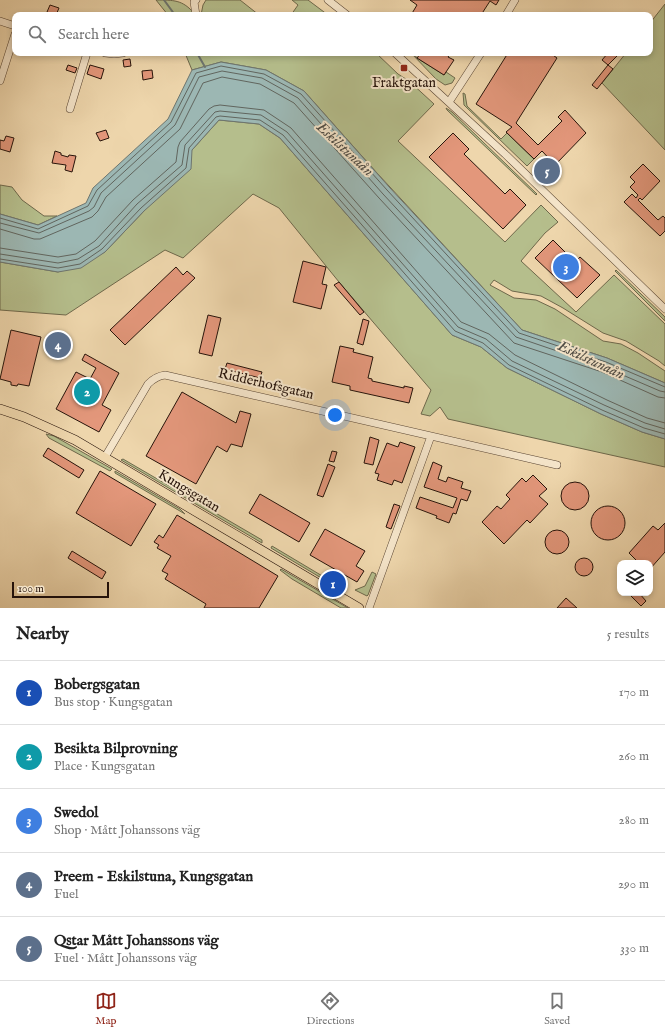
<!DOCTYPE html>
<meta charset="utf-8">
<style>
:root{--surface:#fff;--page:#f6f6f6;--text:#222;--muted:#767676;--line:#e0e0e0;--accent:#8f2418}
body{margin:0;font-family:"IM FELL English",serif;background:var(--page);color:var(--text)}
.controls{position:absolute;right:12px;bottom:12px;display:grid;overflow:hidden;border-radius:8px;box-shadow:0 2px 6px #0003}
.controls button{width:36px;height:36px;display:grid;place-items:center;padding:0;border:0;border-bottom:1px solid var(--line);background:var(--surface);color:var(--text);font:20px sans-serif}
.scale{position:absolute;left:12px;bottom:10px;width:97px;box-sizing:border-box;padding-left:4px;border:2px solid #26130a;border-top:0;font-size:11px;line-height:14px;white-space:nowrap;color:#26130a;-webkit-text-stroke:3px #f4e4c9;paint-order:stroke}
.you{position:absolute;left:335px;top:415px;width:14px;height:14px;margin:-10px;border:3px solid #fff;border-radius:50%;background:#1a73e8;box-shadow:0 0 0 6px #1a73e833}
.badge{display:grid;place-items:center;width:26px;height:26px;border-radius:50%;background:var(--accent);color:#fff;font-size:13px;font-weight:700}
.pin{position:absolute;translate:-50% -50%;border:2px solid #fff;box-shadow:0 1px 4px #0006}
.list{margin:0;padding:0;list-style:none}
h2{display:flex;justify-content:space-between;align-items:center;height:52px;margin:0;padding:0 16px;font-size:17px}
h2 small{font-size:13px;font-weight:400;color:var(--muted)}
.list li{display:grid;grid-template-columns:26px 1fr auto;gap:12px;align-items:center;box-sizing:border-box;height:64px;padding:0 16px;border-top:1px solid var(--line)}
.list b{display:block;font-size:15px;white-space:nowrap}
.list p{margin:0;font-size:13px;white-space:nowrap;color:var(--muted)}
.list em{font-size:13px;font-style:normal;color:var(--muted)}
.icon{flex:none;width:22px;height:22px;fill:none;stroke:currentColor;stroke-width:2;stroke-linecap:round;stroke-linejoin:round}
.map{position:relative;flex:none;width:665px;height:608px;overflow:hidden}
.search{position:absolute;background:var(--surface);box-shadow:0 2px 6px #0003;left:12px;right:12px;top:12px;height:44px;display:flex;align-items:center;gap:10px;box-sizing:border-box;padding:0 14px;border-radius:8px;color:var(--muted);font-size:15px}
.sheet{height:372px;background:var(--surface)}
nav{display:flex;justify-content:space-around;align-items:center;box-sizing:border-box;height:56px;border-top:1px solid var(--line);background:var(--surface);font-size:11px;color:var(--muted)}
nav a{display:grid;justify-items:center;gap:2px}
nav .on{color:var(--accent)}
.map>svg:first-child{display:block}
.green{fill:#b5be8c;stroke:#6e684b}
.water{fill:#9cb7b3;stroke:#6d756f}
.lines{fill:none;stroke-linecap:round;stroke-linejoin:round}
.shore{stroke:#61655e;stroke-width:1}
.stream{stroke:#6d756f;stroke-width:2}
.building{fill:#e3977b;stroke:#26130a}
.minor-casing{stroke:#584432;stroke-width:8}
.major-casing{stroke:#26130a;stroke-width:10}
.minor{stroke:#f4e4c9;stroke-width:7}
.major{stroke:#eed6ac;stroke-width:9}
.poi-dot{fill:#8f2418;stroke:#f4e4c9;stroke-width:1.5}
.labels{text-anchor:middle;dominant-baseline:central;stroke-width:4;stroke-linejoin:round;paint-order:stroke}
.poi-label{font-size:14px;fill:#26130a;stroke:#f4e4c9}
.street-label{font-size:14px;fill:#26130a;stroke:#f4e4c9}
.water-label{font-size:15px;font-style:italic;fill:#4f4c45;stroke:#f4e4c9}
</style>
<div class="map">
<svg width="665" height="608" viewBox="0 0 665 608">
<rect width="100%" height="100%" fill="#eed6ac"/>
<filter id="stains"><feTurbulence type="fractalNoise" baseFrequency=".005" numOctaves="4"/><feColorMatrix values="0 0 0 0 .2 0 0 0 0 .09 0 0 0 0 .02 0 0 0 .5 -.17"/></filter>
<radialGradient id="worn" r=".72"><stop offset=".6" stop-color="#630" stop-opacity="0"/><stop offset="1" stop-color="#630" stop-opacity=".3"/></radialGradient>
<path class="green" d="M156,0C174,0 182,0 193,12V15H168Z
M206,0H240L259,15H201L203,5Z
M292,0H308L328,15H291L298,5Z
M665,4V150L602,83L626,53H650V23Z
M185,53H376L398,74L409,81L434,104L398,141L505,242L541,205L558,222L545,233L521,261L576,312L614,275L665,324V366L659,361L626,341L603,333L563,308L541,296L512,291L494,280L490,285L514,298L536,300L555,309L603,341L621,344L638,353L665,371V383L607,358L522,330L377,173L304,91L266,70L221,62L192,70Z
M411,53H413L417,58L444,75L446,72L455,78L452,83L445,85L436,79Z
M463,93L465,94L467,106L501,139L507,133L534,159L527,166L464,105Z
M446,108L452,112L537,194L536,195L447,110Z
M219,120L259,124L280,138L452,335L481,347L507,368L601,414L642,432L665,439V467L448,419L440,407L430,416L421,414L431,390L339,282L279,208L253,194L183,258L165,250L66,315L0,310V262L58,272L105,252L144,211L192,150Z
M0,185L12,187L22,200L44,216H57L38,225L0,214Z
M616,270L665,317V321L615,271Z
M46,434L54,436L112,469L110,471L49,438Z
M123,459L262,540V543L133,467L121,460Z
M115,471L180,509L185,514L115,473Z
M272,546L329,580L328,582L271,548Z
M281,569L348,608H341L292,579L280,570Z
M372,572L376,574L368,595L367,596L355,590L365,586Z"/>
<path class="water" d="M221,62L266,70L304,91L390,188L522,330L607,358L665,383V439L642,432L601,414L507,368L481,347L452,335L280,138L259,124L219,120L192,150L191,169L144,211L105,252L81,268L58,272L0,262V214L38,225L86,203L93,188L168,119L192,70Z"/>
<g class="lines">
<path class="shore" d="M0,218L38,229L88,206L97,190L171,122L196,73L221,66L264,74L301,94L387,190L519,333L606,362L665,387
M0,223L39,233L89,211L94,207L101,193L175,125L199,77L222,71L262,78L298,98L383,194L516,337L604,367L660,391L665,392
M0,229L34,239H40L92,217L98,211L106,197L180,129L203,83L222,77L260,84L294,103L379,198L514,343L602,372L658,397L665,398
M0,248L58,257L76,254L95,241L133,200L176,162L178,147L180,142L209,109L214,106L220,105L264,110L291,128L461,322L489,334L515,355L607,400L647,418L665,423
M0,254L58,263L78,259L99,246L137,204L182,165L185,145L215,112L220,111L261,115L287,132L458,327L486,339L512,361L604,405L645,423L665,429
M0,259L58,268L80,264L102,249L141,208L186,168L189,148L216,117L220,116L260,120L283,135L455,331L483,343L509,365L602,410L644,428L665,434"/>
<path class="stream" d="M164,0L175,15
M197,53L205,67"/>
</g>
<path class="building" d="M410,0H499L496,5L490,1L481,15H411L417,5Z
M50,5L59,8L56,15L47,12Z
M421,53H451L448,57L454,60L444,75L417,58Z
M508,53H550L557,58L516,123L538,145L562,121L558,117L565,110L586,133L555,165L542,151L534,159L506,132L512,127L476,104Z
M608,53H614L617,56L608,65L602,60Z
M130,59L131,66L124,67L123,60Z
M68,65L77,68L75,73L66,70Z
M90,65L104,69L101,79L87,74Z
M608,65L613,69L597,89L592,85Z
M152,70L153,78L143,80L142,71Z
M106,130L109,138L100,141L96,133Z
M453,133L469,149L464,154L505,194L510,189L526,205L503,229L429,157Z
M6,136L14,138L10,152L0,149V140L4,141Z
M55,151L61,153V155L68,157L69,155L76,156L72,172L65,170L66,165L52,163Z
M643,164L660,181L642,200L640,198L638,200L658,220L663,216L665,218V231L660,236L624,202L632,194L636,198L638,195L630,187L635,182L630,177Z
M553,240L575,262L580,257L600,275L577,298L535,258Z
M303,261L326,267L322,284L327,285L321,309L293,302Z
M176,267L183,275L187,271L195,278L125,345L110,330Z
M339,282L364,312L360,315L334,285Z
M208,315L221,318L212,356L199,353Z
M363,319L369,321L363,345L357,343Z
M11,330L41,337L29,386L18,384L17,386L11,385V382L0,379Z
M340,346L354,349L353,352L373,357L368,378L372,379V381L404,388V386L413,388L409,403L350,390V386L332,382Z
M85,354L119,373L102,405L111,410L99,432L56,409L76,372L90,379L96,368L82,360Z
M227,363L262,372L260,378L225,369Z
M182,392L236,423L240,411L251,414L242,447L231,444L227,452L217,446L196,484L146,456Z
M370,437L379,440L373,465L364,463Z
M400,442L415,447L402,483L394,480L392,485L377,480L379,474L375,473L387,443L398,447Z
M48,448L84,470L79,478L43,456Z
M332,451L337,452L334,462L329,461Z
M433,462L442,466L438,479L446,482L448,477L463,482L461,488L471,491L467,501L461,499L456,514L453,513L449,523L436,518L437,516L416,508L420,497L453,508L457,498L424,487Z
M328,464L335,467L323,497L317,495Z
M100,471L156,504L131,546L76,513Z
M533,475L547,489L539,496L548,504L530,523L527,520L504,544L482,522L497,506L501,509L510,499L506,495L522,478L526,482Z
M561 496a14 14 0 1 1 28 0a14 14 0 1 1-28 0Z
M260,494L310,523L299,542L249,513Z
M394,504L400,506L391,529L386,527Z
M591 523a17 17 0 1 1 34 0a17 17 0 1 1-34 0Z
M177,515L278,576L259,608H204L206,604L165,579L168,574L162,571L171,556L157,548L159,545L154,542L159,535L163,538Z
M665,523V552L650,569V563H639L629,553L653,526L658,530Z
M325,529L365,551L356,566L364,571L357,582L310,555Z
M545 542a12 12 0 1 1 24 0a12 12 0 1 1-24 0Z
M72,551L106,572L102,579L68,558Z
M575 567a9 9 0 1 1 18 0a9 9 0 1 1-18 0Z
M628,593H639L646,601L641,606Z
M566,598L577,608H557Z"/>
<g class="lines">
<defs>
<path id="minor" d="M196,0L194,2L196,15
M328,0L347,15
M506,15L515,0
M0,21L15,26
M105,53L114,54L123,53
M395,53L505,154L665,309
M0,81L15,34
M449,102L481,53
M70,109L87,53
M105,457L148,384C153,379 157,376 165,375L557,465
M369,608L431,436"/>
<path id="major" d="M0,409L24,417L75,440L359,608"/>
</defs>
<use href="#minor" class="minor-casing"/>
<use href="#major" class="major-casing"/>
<use href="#minor" class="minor"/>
<use href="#major" class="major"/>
</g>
<rect class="poi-dot" x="400" y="64" width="8" height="8" rx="2"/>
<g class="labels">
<g class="poi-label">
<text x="404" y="83">Fraktgatan</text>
</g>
<g class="street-label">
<text transform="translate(266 384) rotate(13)">Ridderhofsgatan</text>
<text transform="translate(189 491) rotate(31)">Kungsgatan</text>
</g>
<g class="water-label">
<text transform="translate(345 149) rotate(43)">Eskilstunaån</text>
<text transform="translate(591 360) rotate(25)">Eskilstunaån</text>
</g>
</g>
<rect width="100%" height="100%" filter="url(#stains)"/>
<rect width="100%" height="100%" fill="url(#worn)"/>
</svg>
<div class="controls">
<button><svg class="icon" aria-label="layers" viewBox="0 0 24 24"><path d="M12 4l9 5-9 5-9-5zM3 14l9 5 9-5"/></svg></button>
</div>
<div class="scale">100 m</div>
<div class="you"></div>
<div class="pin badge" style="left:333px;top:584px;background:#1a4fb4">1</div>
<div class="pin badge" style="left:87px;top:392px;background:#0f9aa8">2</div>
<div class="pin badge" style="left:566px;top:267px;background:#3f7fe0">3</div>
<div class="pin badge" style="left:58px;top:345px;background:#5c6f8a">4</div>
<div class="pin badge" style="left:547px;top:171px;background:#5c6f8a">5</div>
<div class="search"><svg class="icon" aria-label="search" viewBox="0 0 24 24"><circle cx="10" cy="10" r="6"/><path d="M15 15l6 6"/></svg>Search here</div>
</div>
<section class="sheet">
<h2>Nearby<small>5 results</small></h2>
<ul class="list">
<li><span class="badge" style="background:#1a4fb4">1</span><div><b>Bobergsgatan</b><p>Bus stop · Kungsgatan</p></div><em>170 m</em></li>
<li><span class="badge" style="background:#0f9aa8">2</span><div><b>Besikta Bilprovning</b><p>Place · Kungsgatan</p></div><em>260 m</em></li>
<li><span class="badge" style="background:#3f7fe0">3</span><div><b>Swedol</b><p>Shop · Mått Johanssons väg</p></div><em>280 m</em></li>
<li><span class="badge" style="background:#5c6f8a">4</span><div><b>Preem - Eskilstuna, Kungsgatan</b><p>Fuel</p></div><em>290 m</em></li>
<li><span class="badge" style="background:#5c6f8a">5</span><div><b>Qstar Mått Johanssons väg</b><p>Fuel · Mått Johanssons väg</p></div><em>330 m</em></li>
</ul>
</section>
<nav>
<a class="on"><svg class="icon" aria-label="map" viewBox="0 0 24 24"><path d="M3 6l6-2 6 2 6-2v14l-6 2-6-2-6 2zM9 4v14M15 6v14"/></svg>Map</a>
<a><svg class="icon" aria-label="directions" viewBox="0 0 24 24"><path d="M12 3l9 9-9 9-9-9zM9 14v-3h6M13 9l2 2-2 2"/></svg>Directions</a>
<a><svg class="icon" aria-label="saved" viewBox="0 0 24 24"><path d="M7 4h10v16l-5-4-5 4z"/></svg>Saved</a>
</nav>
